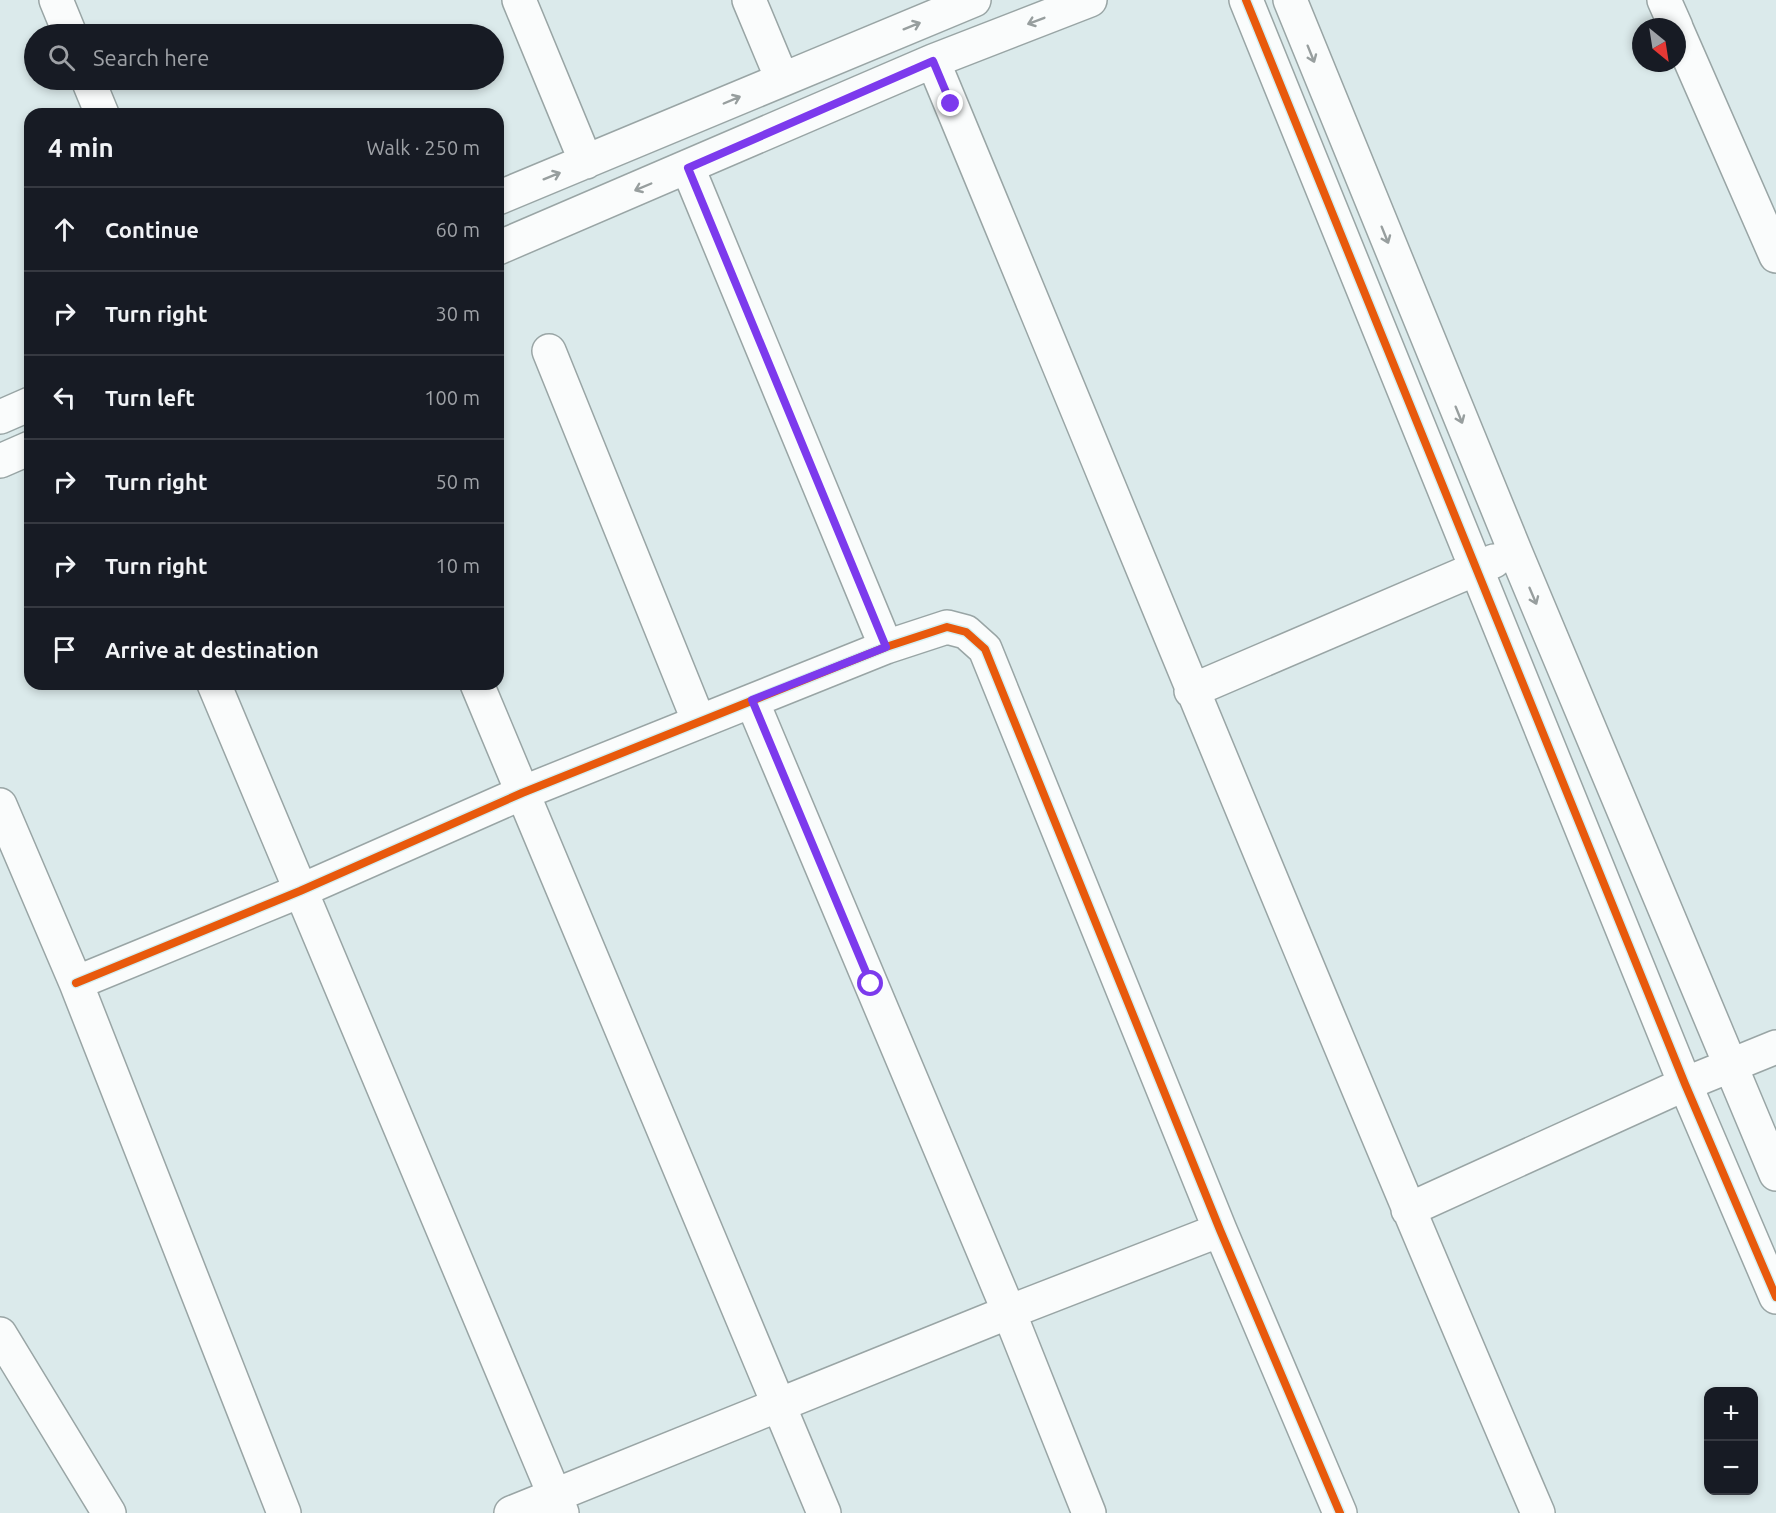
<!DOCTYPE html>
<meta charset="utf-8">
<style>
:root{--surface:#171b24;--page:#20242c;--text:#f1f3f6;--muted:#9ea1a6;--line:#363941}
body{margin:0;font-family:Ubuntu,sans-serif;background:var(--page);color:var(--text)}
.controls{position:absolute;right:18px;bottom:18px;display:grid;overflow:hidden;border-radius:12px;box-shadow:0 3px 9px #0003}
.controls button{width:54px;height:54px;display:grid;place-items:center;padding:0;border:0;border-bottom:2px solid var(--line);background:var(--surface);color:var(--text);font:30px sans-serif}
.compass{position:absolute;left:1632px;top:18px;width:54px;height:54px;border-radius:50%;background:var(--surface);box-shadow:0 3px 9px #0003;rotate:150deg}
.stop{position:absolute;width:18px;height:18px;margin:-14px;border:4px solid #7c3aed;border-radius:50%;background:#fff}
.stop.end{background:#7c3aed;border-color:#fff;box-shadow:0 2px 6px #0008}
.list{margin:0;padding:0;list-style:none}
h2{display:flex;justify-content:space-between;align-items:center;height:78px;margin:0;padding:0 24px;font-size:26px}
h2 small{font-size:20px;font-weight:400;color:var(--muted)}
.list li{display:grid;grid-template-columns:39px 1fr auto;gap:18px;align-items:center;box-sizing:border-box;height:84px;padding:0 24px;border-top:2px solid var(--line)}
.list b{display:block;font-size:22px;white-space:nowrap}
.list em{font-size:20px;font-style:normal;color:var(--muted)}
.icon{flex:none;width:33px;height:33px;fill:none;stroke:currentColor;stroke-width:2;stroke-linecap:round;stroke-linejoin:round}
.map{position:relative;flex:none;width:1776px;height:1513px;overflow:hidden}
.search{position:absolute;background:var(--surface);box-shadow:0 3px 9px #0003;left:24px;top:24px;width:480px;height:66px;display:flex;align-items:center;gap:15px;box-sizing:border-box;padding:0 21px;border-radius:33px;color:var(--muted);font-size:22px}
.panel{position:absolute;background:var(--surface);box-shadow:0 3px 9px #0003;left:24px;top:108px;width:480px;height:582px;border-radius:18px}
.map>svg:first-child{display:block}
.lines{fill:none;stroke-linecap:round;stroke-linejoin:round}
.street-casing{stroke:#99a5a5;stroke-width:36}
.street{stroke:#fafcfc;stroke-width:33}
.cycleway-casing{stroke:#d4f0f2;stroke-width:11}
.cycleway{stroke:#e8590c;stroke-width:8}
.oneway{stroke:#979e9e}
.route{stroke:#7c3aed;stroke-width:8}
</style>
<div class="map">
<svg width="1776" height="1513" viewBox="0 0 1776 1513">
<rect width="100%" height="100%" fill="#dbeaeb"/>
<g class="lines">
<defs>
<path id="street" d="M56,0L70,34
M519,0L586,162
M749,0L782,79
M1246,0L1685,1084L1776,1297
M1290,0L1515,551L1776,1174
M1664,0L1676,27
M1677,30L1776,256
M933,61C1134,545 1331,1031 1538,1513
M88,80L102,114
M688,168L886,647
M498,198L974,0
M498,248L933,61L1090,0
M549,351L699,722
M0,417L30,404
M0,461L30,448
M214,684L562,1513
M477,684L824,1513
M1191,691L1494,561
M752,701L1009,1312L1089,1513
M0,805L76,983L284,1513
M76,983L300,891L522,793L886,647L947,627L966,632L985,649L1220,1230L1340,1513
M1408,1210L1685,1084L1776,1047
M0,1334L109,1513
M511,1513L1009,1312L1220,1230"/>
</defs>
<use href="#street" class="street-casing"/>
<use href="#street" class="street"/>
<defs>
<path id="cycleway" d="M1246,0L1685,1084L1776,1297
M76,983L300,891L522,793L886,647L947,627L966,632L985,649L1220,1230L1340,1513"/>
</defs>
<use href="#cycleway" class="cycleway-casing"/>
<use href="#cycleway" class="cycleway"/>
</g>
<defs><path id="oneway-shaft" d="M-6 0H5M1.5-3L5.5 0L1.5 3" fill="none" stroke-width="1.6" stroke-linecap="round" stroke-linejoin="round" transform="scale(1.5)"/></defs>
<g class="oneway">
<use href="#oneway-shaft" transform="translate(1036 21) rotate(159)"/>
<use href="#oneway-shaft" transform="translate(912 26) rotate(-22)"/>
<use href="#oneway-shaft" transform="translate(1311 54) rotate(68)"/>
<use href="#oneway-shaft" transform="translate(732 100) rotate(-23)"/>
<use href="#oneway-shaft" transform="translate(552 176) rotate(-22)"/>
<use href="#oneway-shaft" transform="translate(643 187) rotate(157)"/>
<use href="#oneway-shaft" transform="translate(1385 235) rotate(68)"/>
<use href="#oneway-shaft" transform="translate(1459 415) rotate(68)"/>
<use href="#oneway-shaft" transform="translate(1533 596) rotate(67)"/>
</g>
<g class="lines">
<path class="route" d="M871,984L752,700L886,647L688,168L933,61L951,104"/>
</g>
</svg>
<div class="controls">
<button>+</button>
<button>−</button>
</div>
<svg class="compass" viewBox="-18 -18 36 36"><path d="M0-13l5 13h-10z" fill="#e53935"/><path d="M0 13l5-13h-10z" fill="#9ea1a6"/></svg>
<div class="stop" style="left:871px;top:984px"></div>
<div class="stop end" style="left:951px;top:104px"></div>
<div class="search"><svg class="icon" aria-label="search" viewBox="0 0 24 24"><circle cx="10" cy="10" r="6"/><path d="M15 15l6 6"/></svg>Search here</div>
<section class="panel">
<h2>4 min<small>Walk · 250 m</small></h2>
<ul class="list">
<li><svg class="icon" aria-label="ahead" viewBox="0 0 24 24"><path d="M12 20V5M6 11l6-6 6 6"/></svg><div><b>Continue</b></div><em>60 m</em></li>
<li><svg class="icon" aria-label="right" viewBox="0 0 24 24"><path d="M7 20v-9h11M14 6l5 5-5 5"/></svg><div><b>Turn right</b></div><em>30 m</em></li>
<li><svg class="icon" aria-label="left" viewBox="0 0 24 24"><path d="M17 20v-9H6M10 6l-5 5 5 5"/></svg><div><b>Turn left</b></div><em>100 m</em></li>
<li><svg class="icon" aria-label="right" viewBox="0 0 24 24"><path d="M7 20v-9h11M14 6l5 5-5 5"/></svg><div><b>Turn right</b></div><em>50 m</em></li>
<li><svg class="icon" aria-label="right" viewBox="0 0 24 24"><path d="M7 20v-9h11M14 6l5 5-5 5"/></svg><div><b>Turn right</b></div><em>10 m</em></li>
<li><svg class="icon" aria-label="arrive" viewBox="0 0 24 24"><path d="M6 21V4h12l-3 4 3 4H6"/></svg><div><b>Arrive at destination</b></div></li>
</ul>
</section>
</div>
